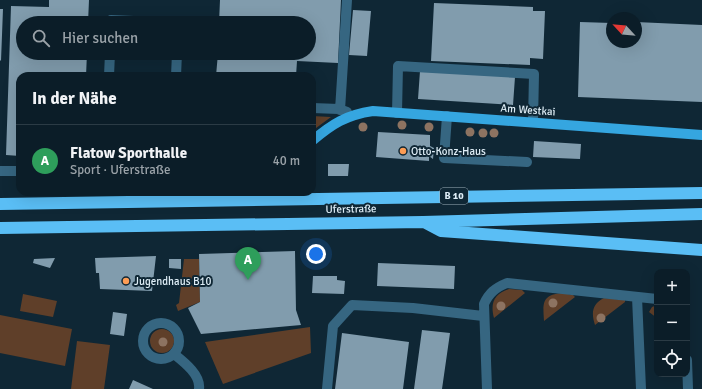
<!DOCTYPE html>
<html lang="de">
<meta charset="utf-8">
<style>
:root{--surface:#0b1d28;--page:#142630;--text:#f1f3f6;--muted:#9aa2a8;--line:#2b3b45;--accent:#ea580c}
body{margin:0;font-family:Signika,sans-serif;background:var(--page);color:var(--text)}
.controls{position:absolute;right:12px;bottom:12px;display:grid;overflow:hidden;border-radius:8px;box-shadow:0 4px 16px #0002}
.controls button{width:36px;height:36px;display:grid;place-items:center;padding:0;border:0;border-bottom:1px solid var(--line);background:var(--surface);color:var(--text);font:20px sans-serif}
.compass{position:absolute;left:606px;top:12px;width:36px;height:36px;border-radius:50%;background:var(--surface);box-shadow:0 4px 16px #0002;rotate:296deg}
.you{position:absolute;left:316px;top:254px;width:14px;height:14px;margin:-10px;border:3px solid #fff;border-radius:50%;background:#1a73e8;box-shadow:0 0 0 6px #1a73e833}
.badge{display:grid;place-items:center;width:26px;height:26px;border-radius:50%;background:var(--accent);color:#fff;font-size:13px;font-weight:700}
.pin{position:absolute;translate:-50% -33px;filter:drop-shadow(0 1px 2px #0008)}
.pin::after{content:'';position:absolute;top:21px;width:14px;height:12px;background:inherit;clip-path:polygon(0 0,100% 0,50% 100%)}
.list{margin:0;padding:0;list-style:none}
h2{display:flex;justify-content:space-between;align-items:center;height:52px;margin:0;padding:0 16px;font-size:17px}
h2 small{font-size:13px;font-weight:400;color:var(--muted)}
.list li{display:grid;grid-template-columns:26px 1fr auto;gap:12px;align-items:center;box-sizing:border-box;height:72px;padding:0 16px;border-top:1px solid var(--line)}
.list b{display:block;font-size:15px;white-space:nowrap}
.list p{margin:0;font-size:13px;white-space:nowrap;color:var(--muted)}
.list em{font-size:13px;font-style:normal;color:var(--muted)}
.icon{flex:none;width:22px;height:22px;fill:none;stroke:currentColor;stroke-width:2;stroke-linecap:round;stroke-linejoin:round}
.map{position:relative;flex:none;width:702px;height:389px;overflow:hidden}
.search{position:absolute;background:var(--surface);box-shadow:0 4px 16px #0002;left:16px;top:16px;width:300px;height:44px;display:flex;align-items:center;gap:10px;box-sizing:border-box;padding:0 14px;border-radius:22px;color:var(--muted);font-size:15px}
.panel{position:absolute;background:var(--surface);box-shadow:0 4px 16px #0002;left:16px;top:72px;width:300px;height:124px;border-radius:12px}
.map>svg:first-child{display:block}
.green{fill:#5f3f29}
.building{fill:#819cad}
.lines{fill:none;stroke-linecap:round;stroke-linejoin:round}
.minor{stroke:#366681;stroke-width:10}
.major{stroke:#35a6e0;stroke-width:10}
.highway{stroke:#5abef5;stroke-width:12}
.tree{fill:#8d7361}
.poi-dot{fill:#fd9d55;stroke:#0f2735;stroke-width:1.5}
.labels{text-anchor:middle;dominant-baseline:central;stroke-width:4;stroke-linejoin:round;paint-order:stroke}
.shield{fill:#0f2735;stroke:#a0b2bc;stroke-width:1}
.shield-label{font-size:10px;font-weight:bold;fill:#deedf6}
.street-label{font-size:11px;fill:#deedf6;stroke:#0f2735}
.poi-label{font-size:11px;fill:#deedf6;stroke:#0f2735;text-anchor:start}
</style>
<div class="map">
<svg width="702" height="389" viewBox="0 0 702 389">
<rect width="100%" height="100%" fill="#0f2735"/>
<path class="green" d="M312,116L331,117L312,131Z
M184,259H199L200,302L178,311L176,305L179,303Z
M509,289L522,290L525,293L494,318C490,303 494,294 509,289Z
M562,293L573,295L575,297L544,321C543,304 541,295 562,293Z
M23,294L57,301L53,317L20,311Z
M604,298L625,300V302L595,325C591,313 592,304 604,298Z
M657,305V318L649,312L652,307Z
M0,315L72,329L65,366L0,353Z
M310,327L311,353L223,384L205,342Z
M150 341a12 12 0 1 1 24 0a12 12 0 1 1-24 0Z
M77,341L110,345L104,389H71Z"/>
<path class="building" d="M49,0H89L88,23H23V53H87L86,76H20V156L6,155L11,6L49,7Z
M220,0H341L338,63L297,61L296,76H216L218,53H309V23H219Z
M434,3L533,7V11H545L543,59L530,58V65L431,61Z
M0,9H3L1,61L0,60Z
M353,10L371,11L367,56L349,55Z
M580,22L612,23V42H636V22L702,25V102L578,97Z
M420,71L515,77L513,105L418,99Z
M378,132L430,135V146L434,148L433,159L429,156V161L376,157Z
M534,141L581,144L580,159L533,157Z
M328,164H349L348,176H328Z
M295,251L296,310L301,325L201,334L188,308L200,302L199,254Z
M156,256L152,291L100,289L99,273H96L95,258Z
M55,258L50,268L33,263L34,259Z
M169,259H181V269L169,268Z
M378,263L455,266L454,289L377,286Z
M313,276H337V280L345,281L344,294L312,293Z
M113,312L127,314L124,336L110,334Z
M422,330L450,333L442,389H414Z
M342,333L409,342L403,389H335Z
M133,380L153,389H129Z"/>
<g class="lines">
<path class="minor" d="M111,23V20L179,23
M109,76L110,53
M176,76L177,53
M312,108L339,109L347,112
M340,110L347,0
M397,113L398,66L534,74L533,122
M447,116L444,158L527,162
M0,171H20
M637,297L641,389
M143 341a18 18 0 1 1 36 0a18 18 0 1 1-36 0Z
M174,354C184,362 201,375 199,389
M687,360L688,389
M327,389L333,326L352,305L413,308L483,316
M487,389L484,304C489,293 495,288 507,283L657,299"/>
<path class="major" d="M312,141C332,124 346,115 373,111L702,135"/>
<path class="highway" d="M0,204L702,193
M424,222L441,231L702,250
M0,228L423,222L702,214"/>
</g>
<g class="tree">
<circle cx="402" cy="125" r="4.5"/>
<circle cx="363" cy="127" r="4.5"/>
<circle cx="429" cy="127" r="4.5"/>
<circle cx="470" cy="132" r="4.5"/>
<circle cx="483" cy="133" r="4.5"/>
<circle cx="494" cy="133" r="4.5"/>
<circle cx="553" cy="303" r="4.5"/>
<circle cx="501" cy="306" r="4.5"/>
<circle cx="601" cy="318" r="4.5"/>
<circle cx="163" cy="342" r="4.5"/>
</g>
<g class="poi-dot">
<circle cx="403" cy="151" r="4"/>
<circle cx="126" cy="281" r="4"/>
</g>
<g class="labels">
<rect class="shield" x="440" y="188" width="28" height="16" rx="3"/>
<g class="shield-label">
<text x="454" y="196">B 10</text>
</g>
<g class="street-label">
<text transform="translate(528 110) rotate(4)">Am Westkai</text>
<text transform="translate(351 209) rotate(-1)">Uferstraße</text>
</g>
<g class="poi-label">
<text x="411" y="151">Otto-Konz-Haus</text>
<text x="134" y="281">Jugendhaus B10</text>
</g>
</g>
</svg>
<div class="controls">
<button>+</button>
<button>−</button>
<button><svg class="icon" aria-label="locate" viewBox="0 0 24 24"><circle cx="12" cy="12" r="6"/><path d="M12 2v4M12 18v4M2 12h4M18 12h4"/></svg></button>
</div>
<svg class="compass" viewBox="-18 -18 36 36"><path d="M0-13l5 13h-10z" fill="#e53935"/><path d="M0 13l5-13h-10z" fill="#9aa2a8"/></svg>
<div class="you"></div>
<div class="pin badge" style="left:248px;top:280px;background:#2e9e5b">A</div>
<div class="search"><svg class="icon" aria-label="search" viewBox="0 0 24 24"><circle cx="10" cy="10" r="6"/><path d="M15 15l6 6"/></svg>Hier suchen</div>
<section class="panel">
<h2>In der Nähe<small></small></h2>
<ul class="list">
<li><span class="badge" style="background:#2e9e5b">A</span><div><b>Flatow Sporthalle</b><p>Sport · Uferstraße</p></div><em>40 m</em></li>
</ul>
</section>
</div>
